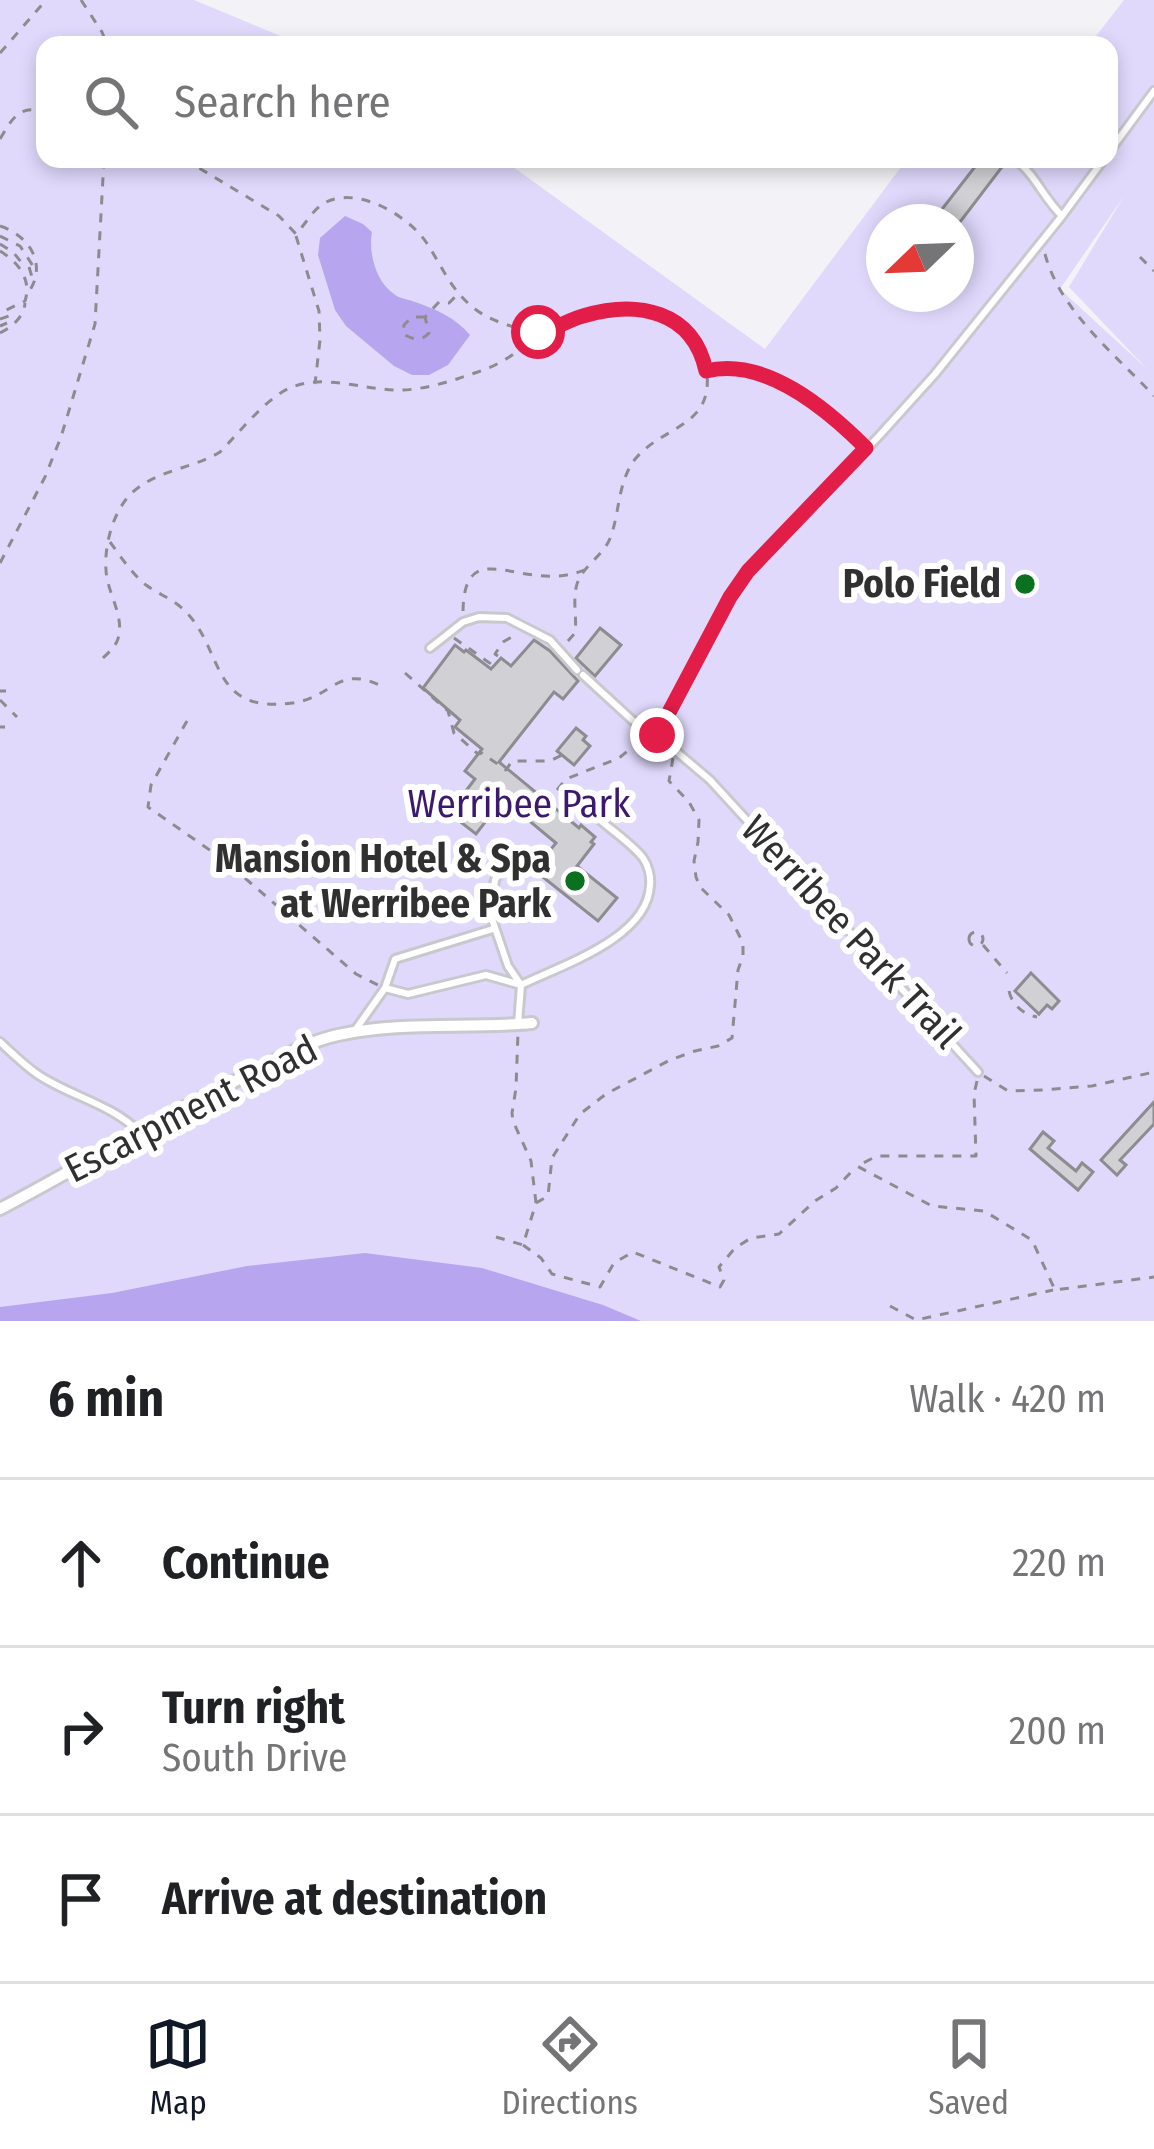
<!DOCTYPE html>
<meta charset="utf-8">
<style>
:root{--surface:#fff;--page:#f6f6f6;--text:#202124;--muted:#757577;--line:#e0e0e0;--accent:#111827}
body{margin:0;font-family:"Fira Sans Condensed",sans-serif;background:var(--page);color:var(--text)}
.compass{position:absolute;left:866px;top:204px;width:108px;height:108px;border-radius:50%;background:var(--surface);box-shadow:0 6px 18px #0003;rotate:247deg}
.stop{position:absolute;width:36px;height:36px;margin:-27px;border:9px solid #e11d48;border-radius:50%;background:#fff}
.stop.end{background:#e11d48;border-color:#fff;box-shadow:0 3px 12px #0008}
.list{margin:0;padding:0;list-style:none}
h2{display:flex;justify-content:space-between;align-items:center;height:156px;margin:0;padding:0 48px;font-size:51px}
h2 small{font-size:39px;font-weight:400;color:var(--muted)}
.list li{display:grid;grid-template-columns:78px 1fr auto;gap:36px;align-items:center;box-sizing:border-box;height:168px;padding:0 48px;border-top:3px solid var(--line)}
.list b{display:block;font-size:45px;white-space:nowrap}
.list p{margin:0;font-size:39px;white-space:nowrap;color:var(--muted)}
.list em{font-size:39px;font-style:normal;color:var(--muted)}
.icon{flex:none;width:66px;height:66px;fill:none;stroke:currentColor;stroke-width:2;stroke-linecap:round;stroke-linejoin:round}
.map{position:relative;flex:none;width:1154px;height:1321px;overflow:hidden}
.search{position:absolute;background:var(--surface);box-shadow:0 6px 18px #0003;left:36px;right:36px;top:36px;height:132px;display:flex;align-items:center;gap:30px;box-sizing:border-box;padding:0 42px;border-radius:24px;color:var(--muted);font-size:45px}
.sheet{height:660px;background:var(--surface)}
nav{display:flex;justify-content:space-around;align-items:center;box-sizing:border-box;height:168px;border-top:3px solid var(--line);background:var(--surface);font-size:33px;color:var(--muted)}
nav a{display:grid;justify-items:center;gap:6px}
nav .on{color:var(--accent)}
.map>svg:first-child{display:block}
.green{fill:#e0d9fc;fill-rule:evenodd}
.water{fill:#b8a5ef}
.building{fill:#d1d0d4;stroke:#8d8c90;stroke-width:3}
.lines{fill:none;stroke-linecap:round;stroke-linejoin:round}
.service-casing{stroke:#c9c8cd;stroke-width:12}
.minor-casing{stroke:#c9c8cd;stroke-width:16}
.path{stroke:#8c8c8f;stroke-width:3;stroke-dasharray:9 9;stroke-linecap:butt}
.service{stroke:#fff;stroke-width:6}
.minor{stroke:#fff;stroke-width:10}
.route{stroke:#e11d48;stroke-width:15}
.poi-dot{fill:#0b7121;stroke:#fff;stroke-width:4.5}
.labels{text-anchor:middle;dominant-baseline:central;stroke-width:12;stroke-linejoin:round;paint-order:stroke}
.poi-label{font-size:39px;font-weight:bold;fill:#303031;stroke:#fff;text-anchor:end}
.park-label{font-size:39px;fill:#3b1a6e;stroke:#fff}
.street-label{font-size:39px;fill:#303031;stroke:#fff}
</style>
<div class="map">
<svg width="1154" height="1321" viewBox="0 0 1154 1321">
<rect width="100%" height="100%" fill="#f3f3f7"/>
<path class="green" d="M0,0H194L302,45H45V159H502L765,349L907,159H1109V45H1089L1124,0H1154V1321H0ZM1124,196L1069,287L1146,368L1060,289ZM884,222H956V294H884Z"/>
<path class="water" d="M345,216L363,224L372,232C368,252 376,282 394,294C398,298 407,299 412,301C434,308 456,318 470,335L448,365L429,375H412L394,366L346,326L335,310L318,255L320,238Z
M365,1253L482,1268L603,1305L641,1321H0V1307L112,1293L247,1266Z"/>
<path class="building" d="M981,159H993L1002,167L960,222H932Z
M600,628L621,645L595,676L576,658Z
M534,640L550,651L578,681L563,699L554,692L499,762L579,828L581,825L595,837L591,842L594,844L577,866L617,898L598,921L534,870L556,843L503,799L476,834L449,813L475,779L465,771L482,749L455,727L460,720L423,688L455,645L464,652L466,650L491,669L501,658L511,666Z
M576,728L586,736L583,740L590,746L574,765L557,751Z
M1031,973L1059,1001L1052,1009L1047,1005L1039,1014L1015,991Z
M1154,1102V1124L1120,1160L1126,1165L1117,1175L1101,1160Z
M1043,1132L1054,1141L1048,1148L1076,1171L1082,1163L1093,1172L1078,1190L1030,1149Z"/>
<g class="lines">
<defs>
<path id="service" d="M1109,152L1154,91
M1015,159C1037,177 1042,196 1062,216
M430,648L463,622L479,617L507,618L550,640L577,670
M583,675L632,720L657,735L710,780L978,1072
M657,735L730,597L749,571L879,436L935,374L1062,216L1104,159
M511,852L495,880L490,913L508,966L521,985L518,1024
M385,988L395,959L493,929
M356,1029L385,988L408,994L486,975L521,985C562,965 648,938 650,885C651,876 648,865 643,858C632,844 614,832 600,820
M0,1042C12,1053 24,1065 37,1074C69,1096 112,1104 139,1132"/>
<path id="minor" d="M0,1209C82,1166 161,1117 245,1076C275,1061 305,1042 338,1035C401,1021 468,1029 532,1023"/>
</defs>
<use href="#service" class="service-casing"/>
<use href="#minor" class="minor-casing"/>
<path class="path" d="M81,0L102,32L107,45
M0,53L46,0
M0,139C12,119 19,104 45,112
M184,159L279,216L296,234C304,226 311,213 320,206C351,182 407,214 426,242C442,266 451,291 475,309C493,323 523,331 546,332
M0,226C30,236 48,265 28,293
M0,236L20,246L33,266
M296,236L319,311L320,340L315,384
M0,244L13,252L26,268
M0,251C18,262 32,279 25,301L0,313
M1045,254C1060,311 1115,354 1154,396
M1140,257L1154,271
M956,262L970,273
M29,267L32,277
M425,317H412L404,325L403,334C412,339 421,342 429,333L425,317L439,302L449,303L457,295
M0,319L15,314
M0,326L7,323
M0,333C12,327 24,317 25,303
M708,371C764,357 824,406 861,443
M110,542C121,557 132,574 146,585C158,594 173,599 184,610C225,649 208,714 292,703C334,698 337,662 385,688
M0,563L45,477L61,437L95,324L104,159
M463,611C464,552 497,571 534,575C551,577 568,577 584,570
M454,638L491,664
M498,656L495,654L503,642L517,634
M103,658C110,651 117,646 119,635C123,613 107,592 106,570C104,544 114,508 134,491C160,469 192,469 220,452C240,432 269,394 295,386C325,375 363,389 394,390C415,391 437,385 457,379C471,374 486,370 499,363C521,351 539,335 561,324C594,307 642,300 675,322C694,335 704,351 707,374C712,427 663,426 636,458C618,480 620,510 611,536C604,557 580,566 576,588C573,603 577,618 575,633L566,643
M405,673L448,711L454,733L478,754L482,753L506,770L512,761H550L562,755
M0,691H6
M0,700L17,717
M187,721L151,785L148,807L224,860L356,974L378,985
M0,727H5
M557,790L566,779L619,758L645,737
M969 939a7 7 0 1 1 14 0a7 7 0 1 1-14 0Z
M983,945L1007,973
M1009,991C1012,1005 1023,1014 1037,1017
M984,1076L1008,1091L1043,1090L1092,1086L1154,1072
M977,1081L974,1094L976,1156H877L857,1166L932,1206L984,1211L1032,1240L1055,1290L1154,1277
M536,1203L548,1196L552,1158L580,1114L606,1094L670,1060L695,1051L718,1046L732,1038L738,970L743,956V943L729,915L700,887L696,877L694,861L698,842L699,820L689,802L669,781L673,758
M496,1237L523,1245L536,1203L531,1161L513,1121L512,1113L516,1088L518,1032
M523,1245L541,1258L552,1274L600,1287L614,1263L633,1252L720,1287L724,1280L719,1267L735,1248L751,1238L779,1234L815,1201L836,1188L856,1167
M890,1306L916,1320L1053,1290"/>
<use href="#service" class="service"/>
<use href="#minor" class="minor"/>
</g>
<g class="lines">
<path class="route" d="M538,332C554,331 567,320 583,316C637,300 693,310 706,371C765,356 827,409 866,448L748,571L730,597L657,735"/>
</g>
<g class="poi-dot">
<circle cx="1025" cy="584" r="12"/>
<circle cx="575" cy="881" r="12"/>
</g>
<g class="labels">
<g class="poi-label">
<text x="1001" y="584">Polo Field</text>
<text x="551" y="859">Mansion Hotel &amp; Spa<tspan x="551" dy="45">at Werribee Park</tspan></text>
</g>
<g class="park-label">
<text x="519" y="804">Werribee Park</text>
</g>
<g class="street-label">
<text transform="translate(851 932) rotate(47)">Werribee Park Trail</text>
<text transform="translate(191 1109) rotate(-27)">Escarpment Road</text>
</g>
</g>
</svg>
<svg class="compass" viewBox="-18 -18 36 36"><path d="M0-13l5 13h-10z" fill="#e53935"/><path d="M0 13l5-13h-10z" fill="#757577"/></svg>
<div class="stop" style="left:538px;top:332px"></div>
<div class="stop end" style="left:657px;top:735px"></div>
<div class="search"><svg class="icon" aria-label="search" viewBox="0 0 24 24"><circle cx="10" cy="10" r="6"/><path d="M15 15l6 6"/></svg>Search here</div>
</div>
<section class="sheet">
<h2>6 min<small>Walk · 420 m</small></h2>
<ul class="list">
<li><svg class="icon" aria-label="ahead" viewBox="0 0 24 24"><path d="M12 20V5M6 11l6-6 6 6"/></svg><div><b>Continue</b></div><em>220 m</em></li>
<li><svg class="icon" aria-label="right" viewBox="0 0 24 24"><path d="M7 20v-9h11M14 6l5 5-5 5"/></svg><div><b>Turn right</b><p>South Drive</p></div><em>200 m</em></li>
<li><svg class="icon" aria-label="arrive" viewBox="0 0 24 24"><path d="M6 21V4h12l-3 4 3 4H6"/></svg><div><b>Arrive at destination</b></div></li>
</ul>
</section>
<nav>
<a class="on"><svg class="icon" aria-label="map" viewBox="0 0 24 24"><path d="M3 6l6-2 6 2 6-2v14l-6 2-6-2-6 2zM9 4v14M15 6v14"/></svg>Map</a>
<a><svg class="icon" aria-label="directions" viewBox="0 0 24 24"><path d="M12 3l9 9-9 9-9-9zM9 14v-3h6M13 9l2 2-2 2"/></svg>Directions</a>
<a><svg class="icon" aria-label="saved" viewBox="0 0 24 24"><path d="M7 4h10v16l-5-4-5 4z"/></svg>Saved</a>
</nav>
